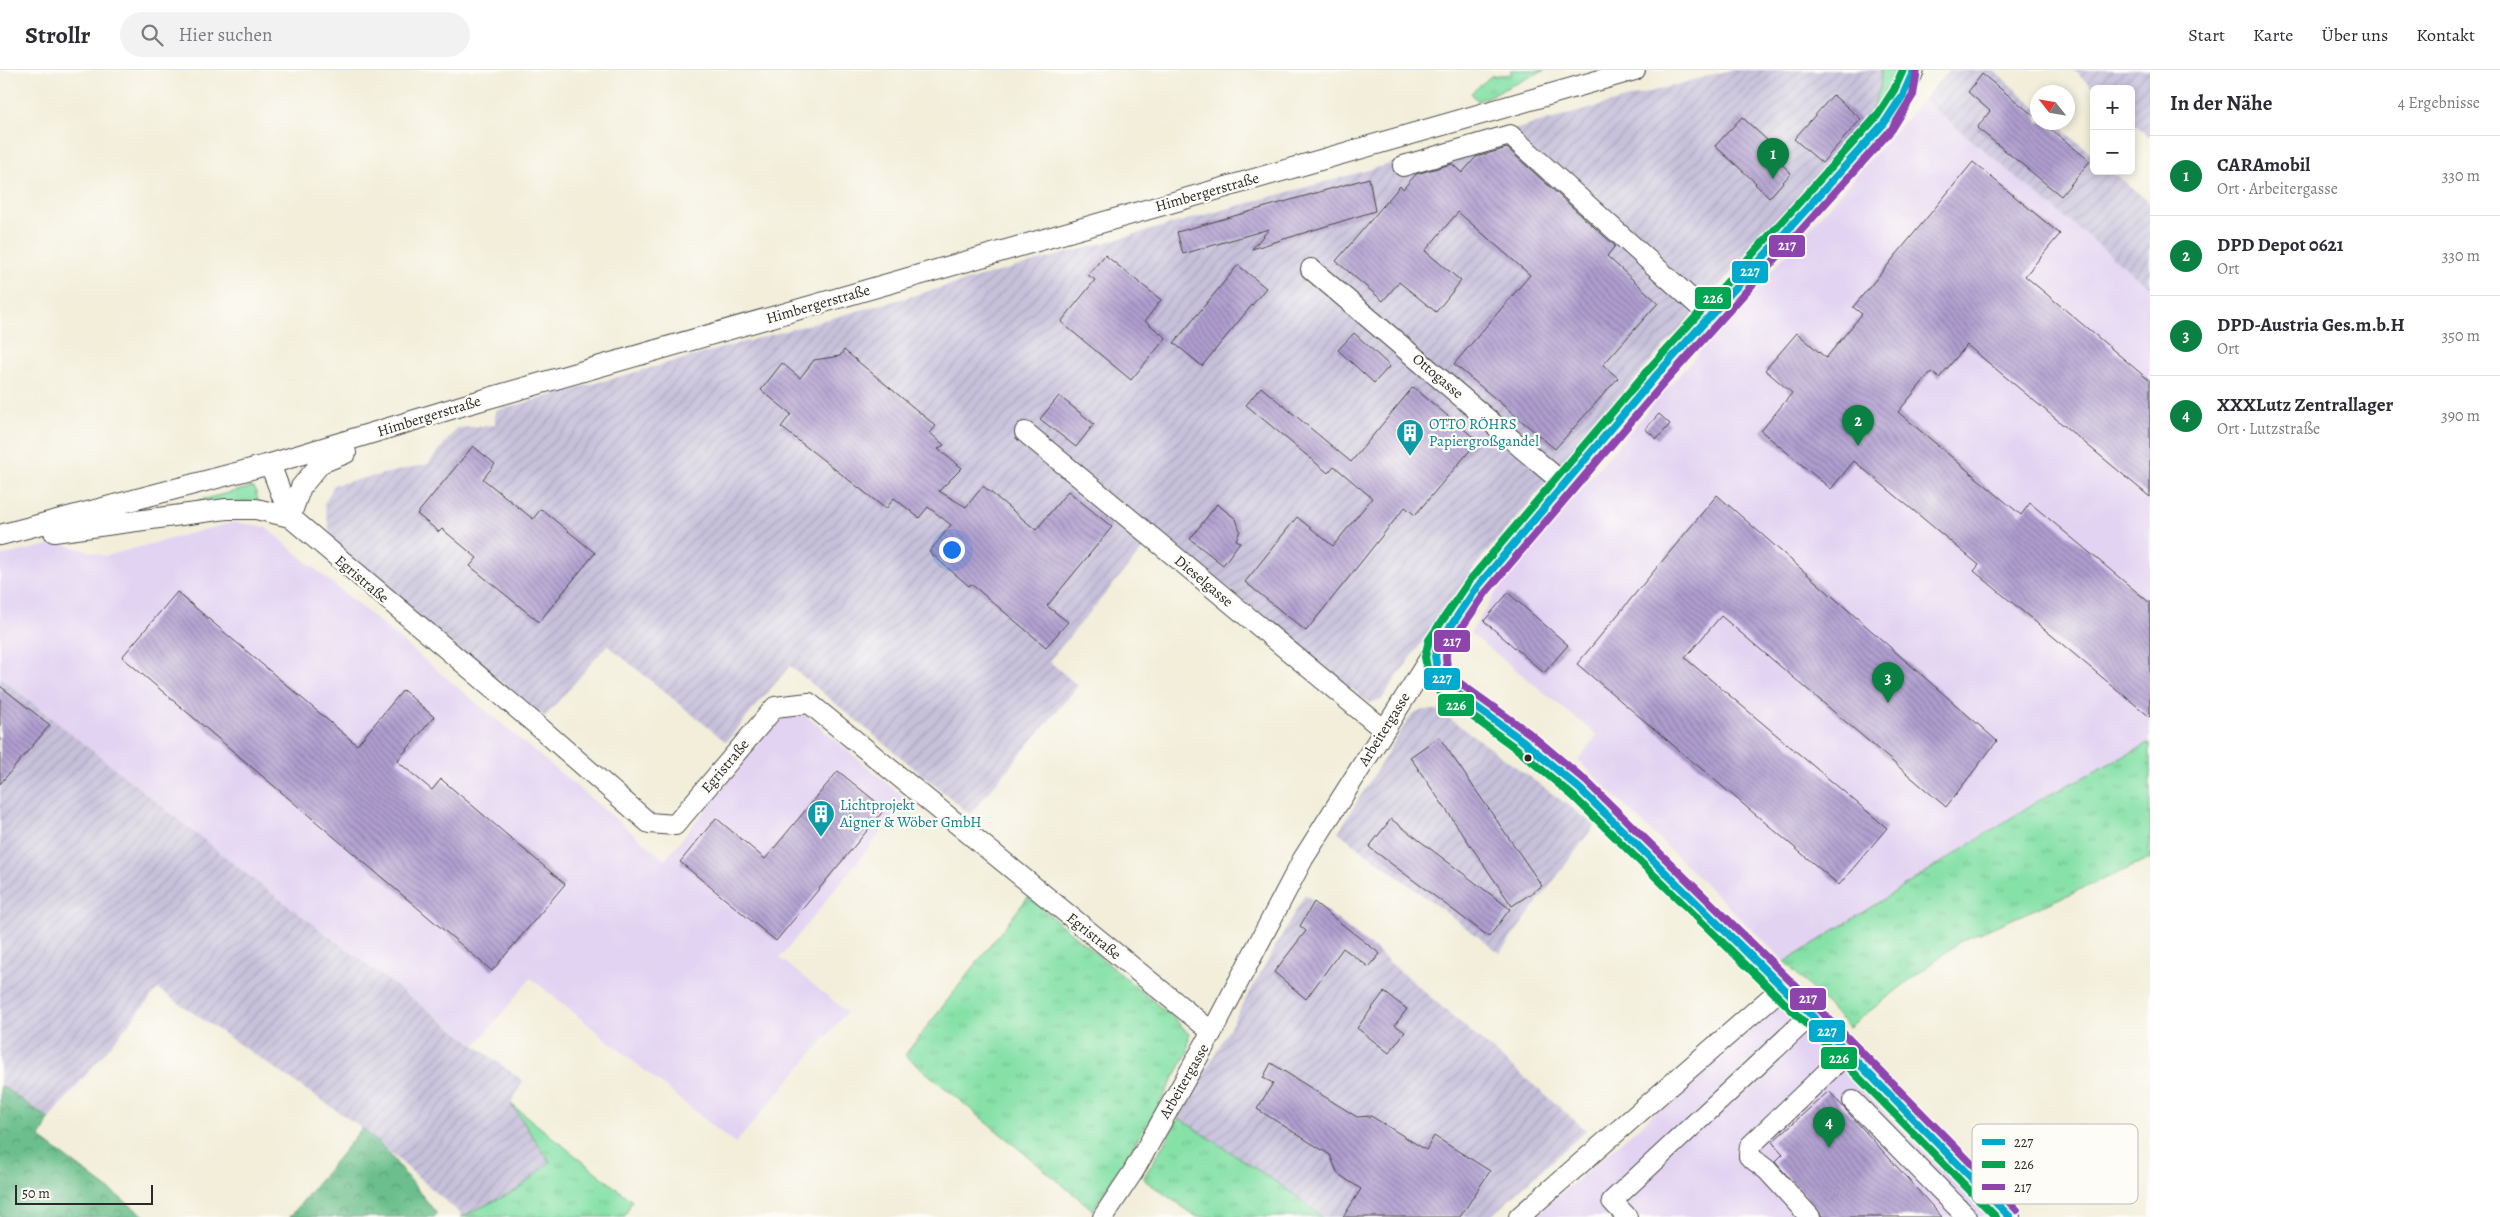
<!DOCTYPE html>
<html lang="de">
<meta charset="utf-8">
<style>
:root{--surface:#fff;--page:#f2f2f3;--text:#2b2b33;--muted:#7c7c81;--line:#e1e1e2;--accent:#0b8043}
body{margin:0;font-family:Alegreya,serif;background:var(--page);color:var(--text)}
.controls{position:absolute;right:15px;top:15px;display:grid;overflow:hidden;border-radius:8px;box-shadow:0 2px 8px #0003}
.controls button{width:45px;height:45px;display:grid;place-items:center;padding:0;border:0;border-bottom:1px solid var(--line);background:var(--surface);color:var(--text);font:25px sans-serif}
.compass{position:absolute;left:2030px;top:15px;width:45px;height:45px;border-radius:50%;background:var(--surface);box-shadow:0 2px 8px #0003;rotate:301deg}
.scale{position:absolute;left:15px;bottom:12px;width:138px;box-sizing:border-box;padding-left:5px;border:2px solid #2b2b2b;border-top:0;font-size:14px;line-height:18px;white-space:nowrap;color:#2b2b2b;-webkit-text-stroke:4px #fdfcf7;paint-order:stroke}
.you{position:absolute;left:951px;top:479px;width:18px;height:18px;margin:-12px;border:4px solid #fff;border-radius:50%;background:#1a73e8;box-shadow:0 0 0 8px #1a73e833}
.badge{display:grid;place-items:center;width:32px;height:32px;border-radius:50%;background:var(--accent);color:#fff;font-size:16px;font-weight:700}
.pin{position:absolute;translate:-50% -41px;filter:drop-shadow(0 1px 2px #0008)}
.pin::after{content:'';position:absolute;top:26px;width:18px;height:15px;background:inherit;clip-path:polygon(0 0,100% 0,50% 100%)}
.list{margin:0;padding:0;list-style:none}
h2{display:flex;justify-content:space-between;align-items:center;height:65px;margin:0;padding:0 20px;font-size:21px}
h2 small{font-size:16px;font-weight:400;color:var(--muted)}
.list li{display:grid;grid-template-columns:32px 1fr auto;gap:15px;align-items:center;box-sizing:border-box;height:80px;padding:0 20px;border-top:1px solid var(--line)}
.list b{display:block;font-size:19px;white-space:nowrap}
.list p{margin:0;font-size:16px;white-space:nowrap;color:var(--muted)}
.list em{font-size:16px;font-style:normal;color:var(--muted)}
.icon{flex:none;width:28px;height:28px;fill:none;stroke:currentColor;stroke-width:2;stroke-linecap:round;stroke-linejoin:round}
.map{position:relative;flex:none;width:2150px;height:1147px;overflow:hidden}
header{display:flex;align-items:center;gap:30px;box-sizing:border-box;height:70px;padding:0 25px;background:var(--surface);border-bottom:1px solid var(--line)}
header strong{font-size:24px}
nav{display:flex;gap:28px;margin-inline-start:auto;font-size:18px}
.search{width:350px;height:45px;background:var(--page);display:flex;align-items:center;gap:12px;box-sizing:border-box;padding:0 18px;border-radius:28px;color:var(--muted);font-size:19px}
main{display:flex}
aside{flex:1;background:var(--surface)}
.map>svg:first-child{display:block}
.built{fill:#e3d3f2}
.industrial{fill:url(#industrial-furrows)}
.grass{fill:url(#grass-tufts);stroke:#588669}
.forest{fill:url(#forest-crowns);stroke:#4c755c}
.building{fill:url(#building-back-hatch)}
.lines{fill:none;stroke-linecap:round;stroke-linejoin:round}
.minor-casing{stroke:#494845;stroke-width:22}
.minor{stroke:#fff;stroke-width:20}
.bus-1-casing{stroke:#fdfcf7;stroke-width:11}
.bus-2-casing{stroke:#fdfcf7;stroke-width:11}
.bus-3-casing{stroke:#fdfcf7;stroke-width:11}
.bus-1{stroke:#00a9ce;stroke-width:8}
.bus-2{stroke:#00a651;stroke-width:8}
.bus-3{stroke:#8e44ad;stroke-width:8}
.bus-dot{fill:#2b2b2b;stroke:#fdfcf7;stroke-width:2}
.labels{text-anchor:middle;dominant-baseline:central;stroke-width:4.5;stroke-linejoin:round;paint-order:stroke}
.street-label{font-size:15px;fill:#2b2b2b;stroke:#fdfcf7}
.culture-label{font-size:15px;fill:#0d838f;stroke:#fdfcf7;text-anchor:start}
.key{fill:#fdfcf7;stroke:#bebdba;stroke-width:1}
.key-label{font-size:14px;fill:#2b2b2b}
.line-badge{stroke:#fdfcf7;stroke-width:2}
.badge-label{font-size:14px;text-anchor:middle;font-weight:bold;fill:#fff}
</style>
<header>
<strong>Strollr</strong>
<div class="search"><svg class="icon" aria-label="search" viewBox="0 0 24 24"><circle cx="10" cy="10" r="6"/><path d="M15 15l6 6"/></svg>Hier suchen</div>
<nav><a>Start</a><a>Karte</a><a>Über uns</a><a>Kontakt</a></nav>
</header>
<main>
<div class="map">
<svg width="2150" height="1147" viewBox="0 0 2150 1147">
<defs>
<pattern id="industrial-furrows" width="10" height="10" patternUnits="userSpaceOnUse" patternTransform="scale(1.25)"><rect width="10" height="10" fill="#c6c0da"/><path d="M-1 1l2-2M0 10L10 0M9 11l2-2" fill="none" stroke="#aaa5bb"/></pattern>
<pattern id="grass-tufts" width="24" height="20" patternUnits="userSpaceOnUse" patternTransform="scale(1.25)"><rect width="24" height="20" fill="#86e1a7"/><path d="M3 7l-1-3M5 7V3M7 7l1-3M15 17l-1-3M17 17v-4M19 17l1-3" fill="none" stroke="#74c190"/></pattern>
<pattern id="forest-crowns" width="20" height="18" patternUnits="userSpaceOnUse" patternTransform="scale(1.25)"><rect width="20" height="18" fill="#6cbf8c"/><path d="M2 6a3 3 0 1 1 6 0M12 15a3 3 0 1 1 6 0" fill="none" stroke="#599b73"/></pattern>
<pattern id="building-back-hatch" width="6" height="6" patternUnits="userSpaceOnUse" patternTransform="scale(1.25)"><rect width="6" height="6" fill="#af9dcf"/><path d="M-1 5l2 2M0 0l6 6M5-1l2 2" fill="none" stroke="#8f80a8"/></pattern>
</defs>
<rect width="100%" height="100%" fill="#fdfcf7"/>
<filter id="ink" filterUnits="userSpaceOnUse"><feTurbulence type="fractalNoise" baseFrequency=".02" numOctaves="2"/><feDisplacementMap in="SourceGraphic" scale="10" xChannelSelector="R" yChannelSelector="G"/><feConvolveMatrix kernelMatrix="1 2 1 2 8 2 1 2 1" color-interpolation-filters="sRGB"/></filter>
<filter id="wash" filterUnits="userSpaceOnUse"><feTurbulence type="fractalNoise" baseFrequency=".0096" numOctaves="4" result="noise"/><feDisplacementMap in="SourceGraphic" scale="20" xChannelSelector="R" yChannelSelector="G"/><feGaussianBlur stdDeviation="1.12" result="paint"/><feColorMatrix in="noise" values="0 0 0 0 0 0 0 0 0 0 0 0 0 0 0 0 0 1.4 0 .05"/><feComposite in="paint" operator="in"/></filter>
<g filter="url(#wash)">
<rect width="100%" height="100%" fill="#f2eeda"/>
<path class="built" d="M1923,30L2150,218V673L2039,730L1785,892L1578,690L1597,665L1470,563L1508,505L1649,339Z
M234,452L265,457L665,790L781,646L805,645L907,730L780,888L847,942L735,1074L531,908L476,975L253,809L0,607V486L58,473L106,486Z
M1778,937L1990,1147H1534Z"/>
<path class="industrial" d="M1730,0H1881L1882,12L1879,24L1869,47L1810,116L1658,283L1479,491L1381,630L1369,633L1158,461L1049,591L1078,616L970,744L790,596L726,672L607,575L545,647L333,478L324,434L334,415L428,394L457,358L495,355V341Z
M1949,0H1993L2037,38L2038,52L2055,53L2094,86V101H2112L2150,133V218L1923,30Z
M2073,0H2150V67L2131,51V19H2094Z
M0,607L253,809L523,1011L511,1034L550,1092L519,1119L463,1146L362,1058L158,919L49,1049L0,1015Z
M1423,640H1438L1595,755L1500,883L1338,762L1411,645Z
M1305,824L1380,884L1586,1060L1490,1147H1322L1291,1122L1179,1048Z"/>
<path class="grass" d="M1510,0H1545L1478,31L1471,23L1491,6L1512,4Z
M1881,0H1895C1894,17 1886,42 1869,47C1874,30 1883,19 1881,0Z
M252,417L255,419L258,431L196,436V433L200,430Z
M2150,673V789L1959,872L1849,957L1785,892L2039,730Z
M1028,827L1177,951L1189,964L1188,982L1160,1033L1093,1140L905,985Z
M511,1034L632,1131L624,1147H461L519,1119L550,1092Z
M1179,1048L1291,1122L1322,1147H1197L1143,1109Z"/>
<path class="forest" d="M0,1015L49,1049L40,1068L146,1147H0Z
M362,1058L386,1080L437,1144L434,1147H290Z"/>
<g id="blocks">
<path class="building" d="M1982,4L2038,49V52H2042L2090,91L2061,126L1977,58L1990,41L1968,22Z
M1833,25L1861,49L1822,93L1794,69Z
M1742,47L1779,81L1774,87L1791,103L1769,128L1755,114L1756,113L1715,76Z
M1507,78L1615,176L1607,186L1658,233L1603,295L1618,308L1555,379L1454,294L1530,205L1458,142L1425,181L1461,211L1436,242L1399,212L1383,231L1336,191L1400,116L1403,119L1416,104L1452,94L1462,103L1476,87Z
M1973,92L2060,164L2025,206L2150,311V427L1967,275L1939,308L1931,302L1898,342L2021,445L2030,433L2150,533V647L1974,501L1979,495L1854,391L1831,419L1761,361L1792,323L1765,300L1797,263L1826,288L1862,244L1853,237Z
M1369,108L1375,141L1252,179L1269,159L1183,184L1177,162Z
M1105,185L1161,230L1145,251L1166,268L1131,310L1061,252L1095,210L1088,205Z
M1238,195L1266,218L1202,296L1174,273Z
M1354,263L1390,296L1374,313L1338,280Z
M844,280L936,356L930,363L944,375L938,379L962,398L939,421L966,437L983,416L1036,460L1068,421L1112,457L1047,536L1068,552L1046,577L971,514L969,516L929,482L951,455L928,437L919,448L894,428L886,439L781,357L791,344L761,320L782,293L800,308L814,290L840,286Z
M1261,317L1351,392L1413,317L1478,371L1415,445L1405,437L1306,561L1245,512L1297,447L1333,476L1372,428L1334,396L1328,403L1246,335Z
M1059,326L1094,354L1076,377L1040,349Z
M1659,344L1670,354L1657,369L1645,359Z
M473,376L495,394L483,409L533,449L541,439L595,483L539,552L470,496L477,488L442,459L439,462L417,444Z
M1717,425L1997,671L1946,737L1721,546L1685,588L1887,758L1839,815L1577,594Z
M1217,434L1236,449L1240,461L1236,470L1240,472L1223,495L1190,469Z
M177,522L357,675L403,620L434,647L397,691L432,720L441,709L565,814L492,901L122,587Z
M1508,523L1568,575L1544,603L1484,551Z
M0,616L50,655L0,714Z
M1439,667L1542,816L1512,836L1410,687Z
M838,701L885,739L776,871L680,792L716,748L765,789Z
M1391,749L1510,839L1489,867L1369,777Z
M1314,832L1380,884L1369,897L1343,878L1306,929L1274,902L1306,861L1300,856Z
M1384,922L1407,939L1395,955L1405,962L1389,983L1357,958Z
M1271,993L1357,1047L1371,1046L1426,1080L1434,1066L1490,1101L1460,1147H1343L1361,1119L1338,1104L1330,1085L1257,1039L1273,1013L1263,1008Z
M1829,1021L1845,1039L1942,1147H1823L1775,1092L1783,1084L1772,1072Z"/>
</g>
</g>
<g filter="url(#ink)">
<use href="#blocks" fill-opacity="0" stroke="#494845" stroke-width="1"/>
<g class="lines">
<defs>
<path id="minor" d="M1403,96L1510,65L1710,246
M1311,199L1564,414
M1025,362L1384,660
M270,394L290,447L538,656L649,753L675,755L775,637L809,633L1212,962
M54,462L226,439H256L290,447L301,417L321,393L346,383
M0,465L270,394L461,336L1635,0
M1438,576L1435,586L1437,600L1447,616L1523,671L1580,719L1811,945L2010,1147
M1853,1031L1967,1147
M1103,1147L1133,1102L1212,962L1303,789L1438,575L1478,516L1655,307L1885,52L1903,25L1914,0
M1519,1147L1783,917
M1627,1147L1612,1131L1811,945
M1810,1147L1767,1100L1749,1086L1750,1076L1848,982"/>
</defs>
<use href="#minor" class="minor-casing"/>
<use href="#minor" class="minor"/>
<defs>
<path id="bus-1" d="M1914,0L1903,25L1885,52L1655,307L1478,516L1438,575L1435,586L1437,600L1447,616L1523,671L1580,719L1811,945L2010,1147"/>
<path id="bus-2" d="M1903,0L1894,20L1877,46L1648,300L1470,510L1429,570L1425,587L1428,603L1440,623L1517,679L1573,726L1804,952L1996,1147"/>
<path id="bus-3" d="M1917,0L1913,25L1892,59L1663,314L1486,522L1447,579C1444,592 1448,599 1454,609L1529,663L1587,712L1818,938L2017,1140"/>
</defs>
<use href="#bus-1" class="bus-1-casing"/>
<use href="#bus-2" class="bus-2-casing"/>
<use href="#bus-3" class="bus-3-casing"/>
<use href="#bus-1" class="bus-1"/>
<use href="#bus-2" class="bus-2"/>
<use href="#bus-3" class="bus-3"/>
</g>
</g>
<defs>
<symbol id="building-pin" viewBox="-11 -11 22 30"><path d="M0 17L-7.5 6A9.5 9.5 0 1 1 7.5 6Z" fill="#0f9aa8" stroke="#fdfcf7"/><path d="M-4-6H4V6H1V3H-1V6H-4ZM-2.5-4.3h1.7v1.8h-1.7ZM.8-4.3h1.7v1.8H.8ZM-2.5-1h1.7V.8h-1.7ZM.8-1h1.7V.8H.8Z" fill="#fff"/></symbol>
</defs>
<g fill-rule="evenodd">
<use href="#building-pin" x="1394" y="347" width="32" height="43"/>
<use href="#building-pin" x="805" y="728" width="32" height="43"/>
</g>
<circle class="bus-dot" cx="1528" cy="688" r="4.5"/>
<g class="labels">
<g class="street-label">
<text transform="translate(1207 122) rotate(-16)">Himbergerstraße</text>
<text transform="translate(818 234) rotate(-16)">Himbergerstraße</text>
<text transform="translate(1438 306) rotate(40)">Ottogasse</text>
<text transform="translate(429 346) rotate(-17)">Himbergerstraße</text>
<text transform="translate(362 509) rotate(40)">Egristraße</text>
<text transform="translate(1204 511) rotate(40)">Dieselgasse</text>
<text transform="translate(1384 659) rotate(-58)">Arbeitergasse</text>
<text transform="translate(725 696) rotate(-50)">Egristraße</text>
<text transform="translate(1094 866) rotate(39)">Egristraße</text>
<text transform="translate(1184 1011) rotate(-60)">Arbeitergasse</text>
</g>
<g class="culture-label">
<text x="1429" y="354">OTTO RÖHRS<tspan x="1429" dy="17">Papiergroßgandel</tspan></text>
<text x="840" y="735">Lichtprojekt<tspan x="840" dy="17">Aigner &amp; Wöber GmbH</tspan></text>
</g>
</g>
<rect x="1972" y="1054" width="166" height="80" rx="8" class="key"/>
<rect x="1982" y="1069" width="23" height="6" fill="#00a9ce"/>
<rect x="1982" y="1091" width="23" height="7" fill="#00a651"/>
<rect x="1982" y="1114" width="23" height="6" fill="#8e44ad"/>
<g class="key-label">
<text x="2014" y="1077">227</text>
<text x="2014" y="1099">226</text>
<text x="2014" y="1122">217</text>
</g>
<g class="line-badge">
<rect x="1768" y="164" width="38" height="24" rx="5" fill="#8e44ad"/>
<rect x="1731" y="190" width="38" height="24" rx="5" fill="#00a9ce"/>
<rect x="1694" y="216" width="38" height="24" rx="5" fill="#00a651"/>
<rect x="1433" y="559" width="38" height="24" rx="5" fill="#8e44ad"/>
<rect x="1423" y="597" width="38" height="24" rx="5" fill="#00a9ce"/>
<rect x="1437" y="623" width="38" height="24" rx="5" fill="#00a651"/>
<rect x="1789" y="917" width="38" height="24" rx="5" fill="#8e44ad"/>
<rect x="1808" y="949" width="38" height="24" rx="5" fill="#00a9ce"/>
<rect x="1820" y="976" width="38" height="24" rx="5" fill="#00a651"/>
</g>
<g class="badge-label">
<text x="1787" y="180">217</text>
<text x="1750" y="206">227</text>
<text x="1713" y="233">226</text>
<text x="1452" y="576">217</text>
<text x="1442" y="613">227</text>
<text x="1456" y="640">226</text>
<text x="1808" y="933">217</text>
<text x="1827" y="966">227</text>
<text x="1839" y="993">226</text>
</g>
</svg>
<div class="controls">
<button>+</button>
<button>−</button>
</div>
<svg class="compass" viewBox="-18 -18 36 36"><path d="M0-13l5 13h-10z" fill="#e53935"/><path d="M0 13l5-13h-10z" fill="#7c7c81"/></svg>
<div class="scale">50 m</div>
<div class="you"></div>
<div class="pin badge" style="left:1773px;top:109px">1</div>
<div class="pin badge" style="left:1858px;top:376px">2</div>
<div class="pin badge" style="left:1888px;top:633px">3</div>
<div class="pin badge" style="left:1829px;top:1078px">4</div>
</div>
<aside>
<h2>In der Nähe<small>4 Ergebnisse</small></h2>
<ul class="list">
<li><span class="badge">1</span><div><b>CARAmobil</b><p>Ort · Arbeitergasse</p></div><em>330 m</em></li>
<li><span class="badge">2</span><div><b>DPD Depot 0621</b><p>Ort</p></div><em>330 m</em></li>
<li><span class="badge">3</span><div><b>DPD-Austria Ges.m.b.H</b><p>Ort</p></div><em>350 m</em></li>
<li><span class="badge">4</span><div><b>XXXLutz Zentrallager</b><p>Ort · Lutzstraße</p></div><em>390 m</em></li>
</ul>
</aside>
</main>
